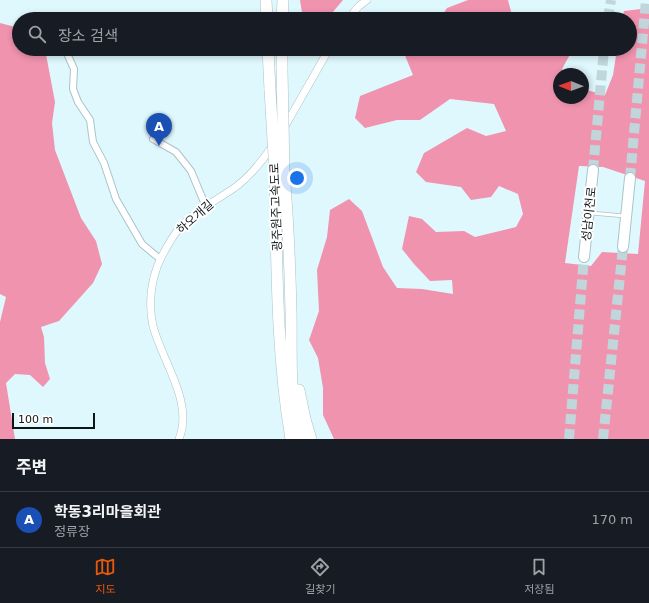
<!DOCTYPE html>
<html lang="ko">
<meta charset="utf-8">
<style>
:root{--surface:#171b24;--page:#242831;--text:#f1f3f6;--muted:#9ea1a6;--line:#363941;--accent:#ea580c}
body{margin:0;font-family:"DejaVu Sans","Noto Sans KR",sans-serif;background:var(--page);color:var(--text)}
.compass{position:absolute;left:553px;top:68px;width:36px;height:36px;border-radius:50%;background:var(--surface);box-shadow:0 2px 6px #0003;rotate:271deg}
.scale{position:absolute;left:12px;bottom:10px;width:83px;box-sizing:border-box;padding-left:4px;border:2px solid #0d1617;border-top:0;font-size:11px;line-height:14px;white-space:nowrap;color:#0d1617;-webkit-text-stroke:3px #fff;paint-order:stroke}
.you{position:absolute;left:297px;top:178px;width:14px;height:14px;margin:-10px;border:3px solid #fff;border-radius:50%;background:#1a73e8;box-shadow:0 0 0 6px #1a73e833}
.badge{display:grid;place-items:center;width:26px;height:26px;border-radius:50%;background:var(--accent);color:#fff;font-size:13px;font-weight:700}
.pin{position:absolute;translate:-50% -33px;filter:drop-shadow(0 1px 2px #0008)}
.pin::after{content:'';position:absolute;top:21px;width:14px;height:12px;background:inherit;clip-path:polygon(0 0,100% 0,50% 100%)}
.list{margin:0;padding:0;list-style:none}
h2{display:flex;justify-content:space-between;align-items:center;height:52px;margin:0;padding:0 16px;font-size:17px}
h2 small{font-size:13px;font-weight:400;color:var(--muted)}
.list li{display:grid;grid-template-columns:26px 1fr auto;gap:12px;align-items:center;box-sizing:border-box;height:56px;padding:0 16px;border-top:1px solid var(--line)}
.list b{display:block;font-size:15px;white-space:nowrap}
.list p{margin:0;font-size:13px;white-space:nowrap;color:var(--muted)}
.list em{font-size:13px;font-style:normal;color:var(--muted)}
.icon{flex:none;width:22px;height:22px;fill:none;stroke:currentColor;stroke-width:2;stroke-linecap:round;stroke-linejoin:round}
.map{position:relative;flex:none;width:649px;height:439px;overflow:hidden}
.search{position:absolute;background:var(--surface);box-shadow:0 2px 6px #0003;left:12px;right:12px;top:12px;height:44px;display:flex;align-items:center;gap:10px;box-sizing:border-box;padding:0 14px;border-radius:22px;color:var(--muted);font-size:15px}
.sheet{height:108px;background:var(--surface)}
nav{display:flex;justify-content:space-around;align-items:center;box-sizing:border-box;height:56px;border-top:1px solid var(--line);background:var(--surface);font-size:11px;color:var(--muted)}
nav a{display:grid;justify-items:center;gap:2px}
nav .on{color:var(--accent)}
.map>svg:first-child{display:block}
.forest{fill:#f093ae;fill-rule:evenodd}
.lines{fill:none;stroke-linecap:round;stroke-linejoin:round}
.trunk-tunnel{stroke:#c0d6da;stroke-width:10;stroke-dasharray:10 5;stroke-linecap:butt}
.service-casing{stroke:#abc3c8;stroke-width:4.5}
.minor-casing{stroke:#abc3c8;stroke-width:8}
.tertiary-casing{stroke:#abc3c8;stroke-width:8}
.trunk-casing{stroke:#abc3c8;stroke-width:12}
.motorway-casing{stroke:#abc3c8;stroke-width:12}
.service{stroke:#fff;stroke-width:3}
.minor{stroke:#fff;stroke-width:6}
.tertiary{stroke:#fff;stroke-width:7}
.trunk{stroke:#fff;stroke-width:10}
.motorway{stroke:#fff;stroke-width:11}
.motorway-bridge-casing{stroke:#abc3c8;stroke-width:12;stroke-linecap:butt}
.motorway-bridge{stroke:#fff;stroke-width:11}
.labels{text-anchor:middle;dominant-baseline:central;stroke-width:4;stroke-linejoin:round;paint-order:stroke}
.street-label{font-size:12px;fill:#0d1617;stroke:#fff}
</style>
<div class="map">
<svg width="649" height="439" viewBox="0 0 649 439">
<rect width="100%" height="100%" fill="#dff8fd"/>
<path class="forest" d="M300,0H343L327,19H303Z
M468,0H508L513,19H440L447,8Z
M649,8V439H334L323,415V388L318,358L309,340L319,311L317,270L327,237L330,210L349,199L362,211L383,267L397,288L422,289L453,294L452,280L430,281L414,264L402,249L409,216L422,219L436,232L464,231L475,237L516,227L523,214L518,194L499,186L491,197L471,200L461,187L426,182L416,172L424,153L467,128L486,136L506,131L494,104L450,99L420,120H397L365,128L355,118L360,96L413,75L404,53L413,49H573L562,69L566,74H559V98H583V89L605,95L613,75L617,49H630V19H622L624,11ZM579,166L603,167L645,181L638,254L602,252L591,266L565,263Z
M0,23L19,28V49H45L55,102L52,123L55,150L81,218L96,241L102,264L93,283L59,321L41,327L44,337L45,363L50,379L43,387L30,375L15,374L6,383L15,439H0V322L6,297L0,294Z"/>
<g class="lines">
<path class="trunk-tunnel" d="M608,19L611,0
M593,170L604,49
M630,178L646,0
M569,439L584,257
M603,439L623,247"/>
<defs>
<path id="service" d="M591,213L625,216"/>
<path id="minor" d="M65,49L74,69L73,89L78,102L90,120L93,142L104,163L116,199L142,244L160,259
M153,139L176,152L191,171L206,207"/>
<path id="tertiary" d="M348,19L359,6L367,0
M284,128L329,49
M179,439C194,402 162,361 153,326C148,304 151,278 161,258C167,246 173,235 182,225C198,209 219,199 237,186C251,175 263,160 273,145"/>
<path id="trunk" d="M623,247L630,178
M584,257L593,170"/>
<path id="motorway" d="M266,0L267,19
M282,19L283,0
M268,49L270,90
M282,69V49
M275,173C277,262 276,351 291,439
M284,173C288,219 290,266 291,312C292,354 288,399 301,439
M299,390L305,419L311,439"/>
</defs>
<use href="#service" class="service-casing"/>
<use href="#minor" class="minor-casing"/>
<use href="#tertiary" class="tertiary-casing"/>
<use href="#trunk" class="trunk-casing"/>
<use href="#motorway" class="motorway-casing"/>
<use href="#service" class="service"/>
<use href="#minor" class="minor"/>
<use href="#tertiary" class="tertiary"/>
<use href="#trunk" class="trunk"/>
<use href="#motorway" class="motorway"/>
<defs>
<path id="motorway-bridge" d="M282,69L284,173
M270,90L275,173"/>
</defs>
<use href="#motorway-bridge" class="motorway-bridge-casing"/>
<use href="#motorway-bridge" class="motorway-bridge"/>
</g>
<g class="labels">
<g class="street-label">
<text transform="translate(276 207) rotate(-92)">광주원주고속도로</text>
<text transform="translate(589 214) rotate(-84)">성남이천로</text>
<text transform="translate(195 217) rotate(-41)">하오개길</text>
</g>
</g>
</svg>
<svg class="compass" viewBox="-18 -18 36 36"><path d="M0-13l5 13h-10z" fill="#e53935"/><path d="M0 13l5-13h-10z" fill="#9ea1a6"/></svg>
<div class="scale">100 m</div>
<div class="you"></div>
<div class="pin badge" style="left:159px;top:146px;background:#1a4fb4">A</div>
<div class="search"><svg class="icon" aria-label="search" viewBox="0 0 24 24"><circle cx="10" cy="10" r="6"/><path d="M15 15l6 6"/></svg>장소 검색</div>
</div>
<section class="sheet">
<h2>주변<small></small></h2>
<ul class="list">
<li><span class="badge" style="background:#1a4fb4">A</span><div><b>학동3리마을회관</b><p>정류장</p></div><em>170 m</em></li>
</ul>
</section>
<nav>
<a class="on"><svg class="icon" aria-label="map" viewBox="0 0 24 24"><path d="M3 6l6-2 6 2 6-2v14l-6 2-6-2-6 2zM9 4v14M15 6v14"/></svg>지도</a>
<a><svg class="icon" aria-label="directions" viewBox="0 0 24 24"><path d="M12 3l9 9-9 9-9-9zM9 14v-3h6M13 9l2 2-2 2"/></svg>길찾기</a>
<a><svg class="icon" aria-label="saved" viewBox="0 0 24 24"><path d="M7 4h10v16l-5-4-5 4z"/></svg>저장됨</a>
</nav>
